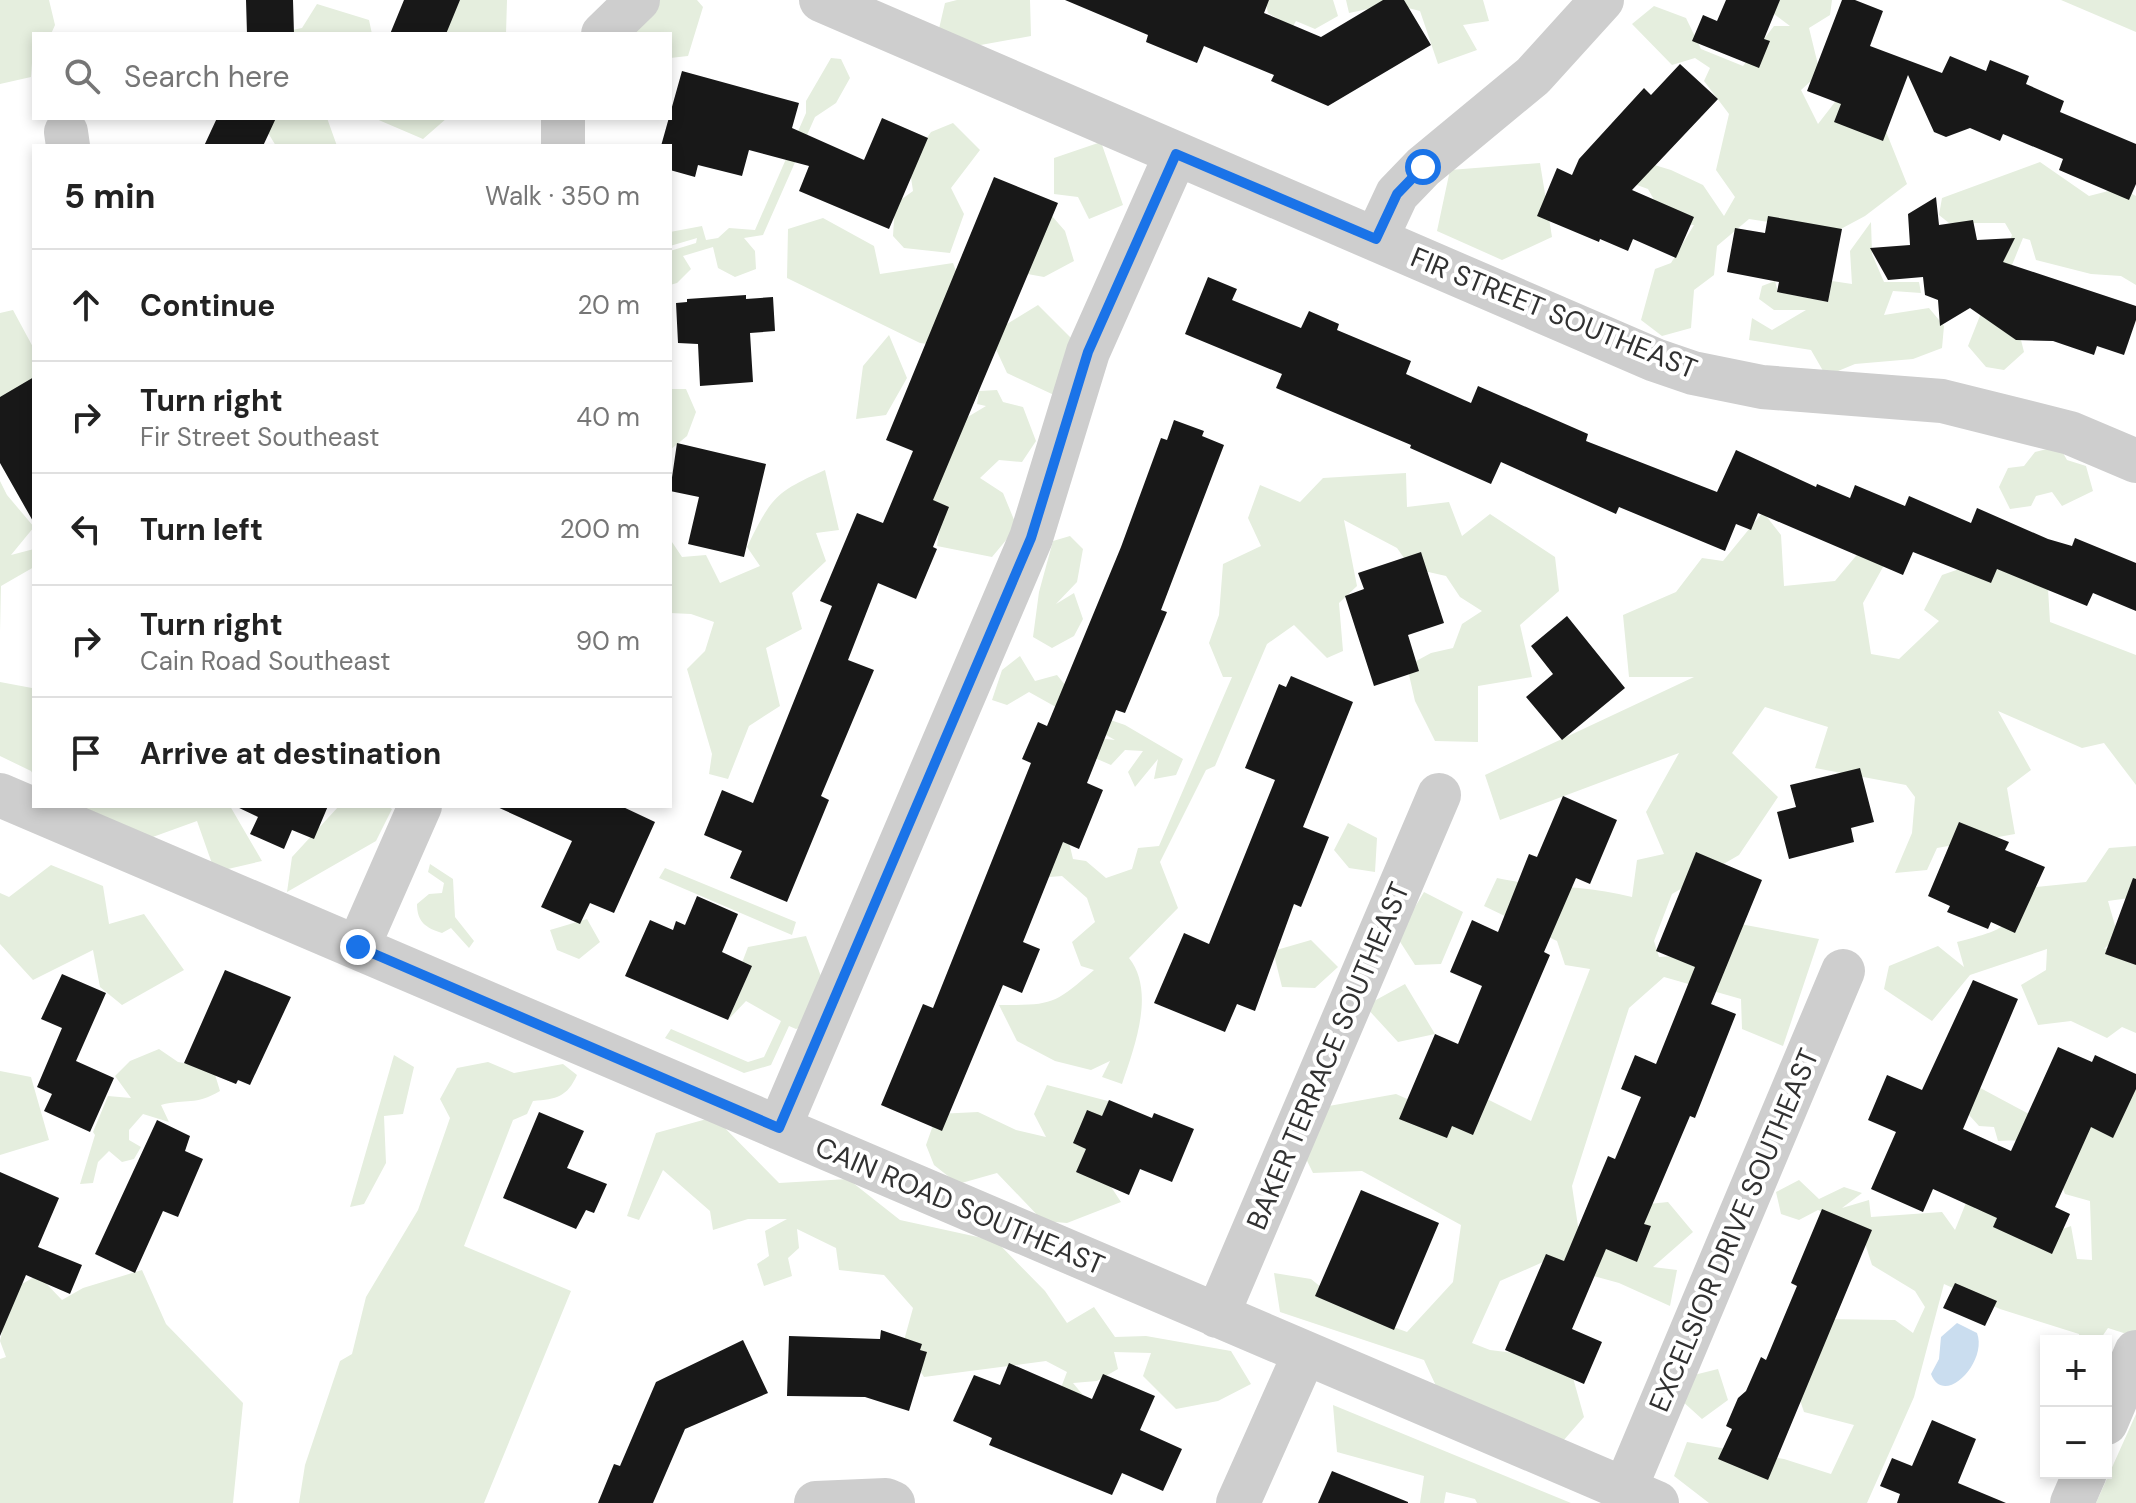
<!DOCTYPE html>
<meta charset="utf-8">
<style>
:root{--surface:#fff;--page:#f2f2f2;--text:#222;--muted:#767676;--line:#e0e0e0}
body{margin:0;font-family:"DM Sans",sans-serif;background:var(--page);color:var(--text)}
.controls{position:absolute;right:24px;bottom:24px;display:grid;overflow:hidden;border-radius:0px;box-shadow:0 4px 12px #0003}
.controls button{width:72px;height:72px;display:grid;place-items:center;padding:0;border:0;border-bottom:2px solid var(--line);background:var(--surface);color:var(--text);font:40px sans-serif}
.stop{position:absolute;width:24px;height:24px;margin:-18px;border:6px solid #1a73e8;border-radius:50%;background:#fff}
.stop.end{background:#1a73e8;border-color:#fff;box-shadow:0 2px 8px #0008}
.list{margin:0;padding:0;list-style:none}
h2{display:flex;justify-content:space-between;align-items:center;height:104px;margin:0;padding:0 32px;font-size:34px}
h2 small{font-size:26px;font-weight:400;color:var(--muted)}
.list li{display:grid;grid-template-columns:52px 1fr auto;gap:24px;align-items:center;box-sizing:border-box;height:112px;padding:0 32px;border-top:2px solid var(--line)}
.list b{display:block;font-size:30px;white-space:nowrap}
.list p{margin:0;font-size:26px;white-space:nowrap;color:var(--muted)}
.list em{font-size:26px;font-style:normal;color:var(--muted)}
.icon{flex:none;width:44px;height:44px;fill:none;stroke:currentColor;stroke-width:2;stroke-linecap:round;stroke-linejoin:round}
.map{position:relative;flex:none;width:2136px;height:1503px;overflow:hidden}
.search{position:absolute;background:var(--surface);box-shadow:0 4px 12px #0003;left:32px;top:32px;width:640px;height:88px;display:flex;align-items:center;gap:20px;box-sizing:border-box;padding:0 28px;border-radius:0px;color:var(--muted);font-size:30px}
.panel{position:absolute;background:var(--surface);box-shadow:0 4px 12px #0003;left:32px;top:144px;width:640px;height:664px;border-radius:0px}
.map>svg:first-child{display:block}
.green{fill:#e5eede}
.water{fill:#caddef}
.building{fill:#181818}
.lines{fill:none;stroke-linecap:round;stroke-linejoin:round}
.minor{stroke:#cecece;stroke-width:44}
.route{stroke:#1a73e8;stroke-width:10}
.labels{text-anchor:middle;dominant-baseline:central;stroke-width:8;stroke-linejoin:round;paint-order:stroke}
.street-label{font-size:28px;fill:#313131;stroke:#fff}
</style>
<div class="map">
<svg width="2136" height="1503" viewBox="0 0 2136 1503">
<rect width="100%" height="100%" fill="#fff"/>
<path class="green" d="M0,0H49L55,25L51,34H34L31,77L0,84Z
M446,0H507L506,34H429Z
M627,0H697L703,7L688,56L670,58V34H624Z
M957,0H1030L1031,36L975,46L938,33L945,3Z
M1265,0H1333L1338,16L1315,29L1296,21L1280,50V20L1268,13Z
M1346,0H1483L1489,21L1463,25L1477,50L1438,64L1420,11L1392,4L1349,13Z
M1774,0H1832L1830,15L1809,28L1820,73L1801,90L1818,124L1842,93L1883,124L1907,184L1865,216L1824,238L1794,226L1749,219L1717,246L1714,275L1694,290L1691,328L1662,336L1641,320L1655,269L1671,263L1694,225L1667,223L1648,189L1615,177L1628,157L1671,170L1703,185L1724,216L1735,197L1716,170L1729,114L1704,81L1710,68L1695,58L1672,65L1632,24L1654,6L1686,18L1701,49L1743,66L1774,26H1790L1770,11Z
M2061,0H2136V32Z
M317,4L369,20L372,34H272L302,28Z
M831,58L841,59L850,78L836,103L815,117L763,235L744,238L755,251L756,269L735,277L718,268L713,247L683,256L691,269L677,283L670,285V251L696,243L697,238L670,246V232L702,226L706,240L718,238L729,228L755,230L806,113V101Z
M259,118H327L337,146H276Z
M374,118H447L423,139Z
M953,123L980,150L951,188L964,214L950,253L904,248L893,236L895,204L913,191L909,164L931,132Z
M1101,142L1123,205L1089,219L1078,197L1054,194V158Z
M2040,162L2089,196L2120,188L2136,196V285L2121,276L2091,274L2036,260L2030,240L2023,238L1990,319L2020,336L2024,352L2004,370L1986,367L1968,346L2012,235L2005,223H1949L1939,215L1942,198Z
M1540,163L1552,237L1502,260L1437,231L1450,170Z
M1052,216L1065,231L1074,261L1044,277L1022,273Z
M823,218L874,246L880,274L953,263L967,300L953,347L920,343L787,278L788,229Z
M1871,222L1872,254L1884,282H1919L1921,293L1893,291L1884,315L1929,308L1944,326L1942,348L1913,359L1855,364L1826,376L1811,350L1749,340L1752,318L1772,330L1806,310H1774L1759,299L1762,286L1775,281L1778,292L1828,302L1832,281L1852,284L1850,251Z
M1038,305L1081,348L1054,395L1007,373L994,345L1002,327Z
M13,310L34,349V385L0,407V313Z
M889,335L907,378L886,415L856,419L863,366Z
M670,389H686L696,412L687,436L670,450Z
M997,390L1003,402L1023,407L1036,441L1022,462L999,460L980,478L1003,493L1017,527L992,557L937,546L942,510L906,483L966,418L986,406L977,404L979,391Z
M2059,446L2067,460L2086,466L2093,491L2062,506L2052,492L2036,496L2031,506L2010,509L1999,487L2008,468L2024,466L2035,452Z
M825,470L839,530L816,533L826,561L792,593L802,629L766,648L780,706L749,726L728,779L709,774L712,754L687,669L705,651L714,622L691,614L670,613V539L682,557L706,555L720,583L760,566L747,547C771,498 775,492 825,470Z
M1406,473L1407,507L1449,502L1462,536L1490,514L1555,557L1559,591L1520,625L1532,677L1478,686V742L1435,741L1415,701L1407,666L1431,653L1453,648L1462,624L1482,611L1460,597L1446,576L1411,568L1397,548L1344,520L1357,586L1339,603L1343,651L1327,658L1294,625L1267,644L1215,766L1206,770L1160,862L1178,908L1129,958C1156,992 1134,1048 1122,1084L1102,1077L1110,1061L1091,1070L1055,1061L1017,1041L999,1005C1053,1005 1053,1005 1094,970L1081,966L1072,942L1095,922L1087,898L1062,876L1037,878L1067,834L1073,859L1086,861L1106,878L1132,869L1138,848L1159,846L1232,677H1223L1209,643L1219,615L1223,564L1261,546L1248,518L1260,485L1300,502L1323,478Z
M0,481L7,495L34,527L11,555L34,549V567L1,586L0,632Z
M1763,512L1781,535L1784,586L1835,581L1881,526L1898,540L1863,603L1871,654L1899,659L1939,621L1924,610L1942,575L2023,547L2047,572L2050,622L2136,655V785L2104,743L2082,748L1998,711L2031,770L2007,788L2015,834L1937,848L1927,870L1895,873L1912,833L1915,797L1906,785L1815,768L1828,727L1765,707L1732,753L1778,797L1739,855L1672,894L1654,941L1659,957L1689,955L1735,923L1819,939L1783,1046L1742,1029L1741,999L1664,977L1629,1008L1572,1186L1578,1226L1633,1246L1639,1205L1668,1202L1693,1232L1653,1267L1677,1270L1670,1306L1619,1283L1543,1262L1500,1281L1472,1343L1490,1350L1568,1360L1584,1417L1556,1449L1443,1401L1424,1360L1280,1312L1274,1273L1311,1279L1352,1312L1407,1332L1453,1282L1461,1225L1362,1171L1313,1173L1284,1114L1396,1094L1441,1114L1477,1094L1531,1121L1590,969L1565,965L1557,941L1484,906L1497,878C1542,888 1588,885 1632,897L1637,860L1664,854L1646,812L1679,753L1500,820L1485,775L1694,677H1629L1623,615L1676,592L1702,558L1723,561Z
M1070,536L1083,549L1077,582L1056,604L1074,593L1083,619L1074,636L1052,648L1033,637L1039,592L1053,541Z
M1020,656L1035,681L1057,675L1087,712L1125,725L1183,759L1176,775L1154,779L1158,759L1135,787L1128,772L1143,751L1125,750L1111,765L1088,755L1090,737L1115,740L1029,692L1007,705L992,700L1002,670Z
M0,682L32,688L34,776L31,771L0,756Z
M51,806H230L262,861L215,872L197,821L150,838Z
M339,806H387L392,809L376,841L287,892L292,857Z
M1348,823L1377,838L1375,872L1349,868L1334,850Z
M2136,846V897L2108,901L2118,936L2104,949L2136,939V1033L2122,1027L2107,1038L2071,1021L2038,1025L2021,985L2046,970L2047,949L1970,975L1932,1021L1884,989L1889,966L1938,946L1964,967L1957,942C2004,930 2009,928 2036,887L2086,882L2109,848Z
M430,864L453,879L455,917L474,941L469,948L451,928L442,933C426,928 417,922 417,904L429,894L442,893L444,883L428,872Z
M51,865L103,886L109,924L144,914L184,970L122,1005L100,987L93,950L33,980L0,944V893L9,897Z
M665,868L796,922L792,935L659,878Z
M1424,892L1463,912L1441,964L1415,965L1397,937Z
M587,919L600,942L579,959L557,950L550,930Z
M806,936L835,1014L796,1029L789,1026L771,1065L744,1073L665,1038L671,1029L748,1062L764,1057L781,1021L746,1001L728,1020L747,977L740,968L748,947Z
M1311,940L1338,967L1315,988L1282,987L1273,951Z
M1405,984L1435,1034L1398,1042L1365,1006Z
M159,1049L178,1062L213,1068L220,1091C195,1106 187,1098 161,1105L169,1122L143,1114L129,1130V1140L141,1147L134,1159L122,1162L109,1151L98,1162L93,1183L80,1184L95,1135L93,1132L108,1096L131,1098L115,1076L130,1061Z
M394,1055L414,1067L403,1114L384,1116L386,1163L364,1204L350,1207Z
M488,1062L514,1073L563,1064L577,1075C567,1097 557,1099 533,1101L527,1114L513,1120L464,1246L571,1291L484,1503H299L305,1465L340,1361L352,1354L366,1297L418,1210L450,1118L440,1099L457,1068Z
M0,1071L31,1077L49,1140L0,1155Z
M2136,1080V1337L2108,1328L2099,1341H2080L2079,1334L2000,1309L1944,1284L1914,1397L1867,1503H1709L1674,1476L1687,1442L1784,1459L1831,1474L1854,1425L1804,1412L1788,1364L1820,1319L1895,1320L1913,1333L1925,1307L1915,1291L1872,1265L1860,1228L1818,1210L1799,1220L1781,1214L1776,1192L1799,1180L1819,1199L1844,1187L1862,1193L1842,1208L1869,1200L1871,1217L1942,1212L1955,1230L1972,1188L1984,1190L1975,1209L1997,1214L2049,1234L2071,1226L2077,1259L2092,1260L2090,1201L2065,1194C2052,1157 2042,1137 1998,1141L1994,1127L1979,1126L1960,1105L1971,1083L2027,1113L2061,1115Z
M1047,1085L1123,1105L1092,1158L1121,1202L1067,1223L1043,1221L997,1173L958,1184L934,1165L926,1145L937,1114L978,1112L1016,1130L1046,1137L1034,1114Z
M714,1117L779,1183L848,1179L900,1220L996,1241L1045,1291L1067,1323L1094,1307L1115,1337L1146,1336L1231,1351L1251,1384L1218,1401L1176,1409L1143,1376L1151,1353L1114,1352L1118,1369L1097,1381L1073,1383L1087,1400L1054,1406L1067,1372L1046,1361L924,1377L903,1344L913,1308L884,1275L839,1270L836,1248L797,1229L799,1248L788,1258L792,1276L764,1286L757,1264L769,1256L765,1231L787,1219H748L713,1230L710,1211L663,1170L639,1220L627,1216L656,1133Z
M142,1270L166,1324L243,1403L233,1503H0V1359L6,1357L0,1341L11,1290L38,1275L62,1300L83,1288Z
M1718,1369L1728,1400L1702,1419L1681,1400L1686,1377Z
M1333,1405L1571,1503H1477L1475,1499L1446,1492L1444,1503H1420L1424,1476L1337,1452Z
M2136,1414V1503H2096Z"/>
<path class="water" d="M1957,1323L1977,1333C1988,1362 1944,1408 1931,1374L1939,1359L1941,1337Z"/>
<path class="building" d="M246,0H293L294,34H247Z
M404,0H460L446,34H390Z
M1065,0H1269L1264,13L1321,37L1383,0H1404L1431,45L1328,106L1271,81L1274,75L1204,46L1197,63L1146,42L1148,35Z
M1726,0H1780L1764,39L1770,41L1759,68L1692,41L1703,15L1717,21Z
M1842,0H1855L1883,11L1870,46L1942,73L1950,56L1986,71L1990,60L2029,76L2026,84L2064,101L2060,112L2136,144V184L2129,200L2059,170L2063,159L2003,134L2000,141L1970,128L1946,137L1934,132L1908,75L1883,141L1834,122L1841,104L1807,91Z
M1680,64L1718,99L1632,190L1694,217L1676,258L1633,239L1628,251L1600,239L1599,242L1537,216L1557,168L1572,175L1579,159L1644,88L1651,95Z
M682,71L799,103L792,128L864,160L882,118L928,138L889,229L799,191L809,166L749,150L742,176L698,165L695,177L670,170V146H661Z
M217,118H276L263,146H204Z
M994,177L1058,203L933,500L949,507L933,547L937,549L916,599L878,583L848,660L874,670L821,796L829,800L787,902L730,878L742,851L704,835L722,790L753,803L832,606L820,601L857,513L883,523L913,451L886,440Z
M1936,197L1939,225L1973,220L1977,240L2015,238L2003,262L2136,306V320L2124,355L2097,346L2094,355L2053,341L2016,340L1970,308L1940,326L1938,300L1925,295L1923,277L1888,280L1870,248L1910,245L1908,214Z
M1768,216L1842,229L1828,302L1777,292L1779,282L1727,272L1735,228L1765,233Z
M1208,277L1237,289L1232,300L1301,328L1309,311L1339,324L1337,330L1411,361L1406,374L1471,403L1478,386L1588,434L1586,441L1717,492L1736,450L1816,487L1817,484L1850,498L1855,485L1905,506L1909,496L1971,523L1977,508L2048,539L2072,546L2075,538L2136,563V611L2093,593L2087,606L1997,569L1991,583L1913,552L1903,575L1758,513L1751,530L1736,524L1725,551L1619,507L1616,514L1501,462L1491,484L1410,448L1411,445L1276,388L1282,374L1185,334Z
M746,295V299L773,297L775,331L750,333L753,382L700,386L698,344L678,343L676,303L687,302V299Z
M34,377V523L0,463V397Z
M1174,420L1204,431L1202,436L1224,445L1161,610L1167,612L1125,713L1116,710L1087,783L1103,790L1079,849L1063,842L1023,942L1040,949L1022,993L1003,985L942,1131L881,1105L923,1004L933,1008L1031,763L1022,759L1038,722L1047,726L1121,547L1161,438L1167,440Z
M677,443L766,464L744,557L688,544L699,497L670,491Z
M1421,552L1444,623L1408,635L1419,671L1374,686L1345,596L1364,589L1358,573Z
M1567,616L1625,688L1562,740L1526,697L1553,674L1531,646Z
M1291,676L1353,702L1303,827L1329,837L1301,907L1294,904L1255,1011L1237,1004L1225,1032L1154,1003L1184,933L1209,944L1275,780L1245,768L1279,684L1286,687Z
M1860,768L1874,822L1851,828L1854,842L1789,859L1777,812L1796,807L1790,785Z
M1563,796L1617,820L1590,884L1576,878L1544,952L1550,955L1473,1135L1452,1126L1447,1138L1399,1119L1435,1034L1458,1044L1482,986L1450,972L1472,920L1498,932L1529,854L1537,857Z
M235,806H328L314,839L292,830L284,849L250,834L258,817Z
M495,806H621L655,822L614,913L590,903L580,924L541,907L572,841Z
M1959,822L2009,842L2005,850L2045,867L2015,933L1991,922L1988,929L1947,912L1950,906L1928,896Z
M1696,852L1762,880L1711,1004L1736,1014L1695,1118L1690,1116L1644,1224L1651,1226L1637,1262L1606,1249L1572,1329L1602,1342L1584,1384L1505,1350L1546,1254L1564,1261L1608,1156L1615,1159L1641,1097L1621,1089L1635,1055L1656,1064L1695,967L1656,951Z
M2133,878L2136,879V965L2105,954Z
M697,896L738,914L722,952L752,966L728,1020L625,976L650,920L673,930L676,921L685,925Z
M225,970L291,997L250,1085L238,1080L236,1084L184,1063Z
M62,974L106,993L76,1061L114,1078L90,1132L44,1111L52,1094L37,1087L62,1028L41,1019Z
M1973,980L2018,999L1963,1129L2011,1151L2058,1047L2092,1062L2095,1055L2136,1074V1089L2113,1138L2091,1127L2055,1207L2070,1214L2052,1254L1993,1227L1997,1218L1933,1189L1923,1212L1871,1189L1896,1132L1868,1120L1887,1075L1922,1090Z
M1109,1100L1152,1118L1154,1113L1194,1129L1172,1182L1140,1169L1129,1195L1076,1172L1086,1149L1073,1143L1087,1110L1102,1116Z
M539,1112L584,1131L567,1168L607,1184L594,1213L586,1210L576,1229L503,1198Z
M157,1120L190,1136L185,1151L203,1159L178,1217L163,1211L135,1273L95,1254Z
M0,1172L59,1198L38,1247L82,1265L70,1294L26,1275L0,1336Z
M1361,1190L1439,1223L1394,1330L1315,1296Z
M1822,1209L1872,1230L1768,1480L1718,1459L1732,1429L1726,1426L1738,1398L1746,1391L1761,1357L1766,1360L1797,1286L1791,1283Z
M1955,1283L1997,1301L1985,1326L1943,1308Z
M881,1330L922,1344L920,1350L927,1352L909,1411L865,1397L787,1396L789,1336L880,1339Z
M743,1340L768,1393L685,1429L653,1503H598L614,1464L620,1466L656,1382Z
M1009,1363L1092,1399L1103,1374L1155,1396L1140,1430L1182,1449L1163,1491L1122,1473L1112,1495L989,1445L992,1438L953,1421L974,1375L1000,1385Z
M1932,1420L1976,1439L1958,1483L2006,1503H1897L1900,1494L1880,1486L1892,1458L1912,1466Z
M1332,1471L1408,1502V1503H1318Z"/>
<g class="lines">
<path class="minor" d="M821,0L1655,360L1693,373L1762,387L1942,401L2070,433L2136,461
M603,34L638,0
M66,132L68,146
M563,146V118
M1376,239L1397,194L1423,167L1533,76L1602,0
M0,795L1657,1503
M358,947L420,806
M779,1128L1031,538L1088,352L1176,154
M1217,1316L1439,795
M2106,1423L2136,1352
M1625,1489L1843,971
M816,1503L886,1500L893,1503
M1238,1503L1304,1355
M2072,1503L2085,1473"/>
</g>
<g class="lines">
<path class="route" d="M358,947L779,1128L1031,538L1088,352L1176,154L1376,239L1397,194L1423,167"/>
</g>
<g class="labels">
<g class="street-label">
<text transform="translate(1554 313) rotate(22)">FIR STREET SOUTHEAST</text>
<text transform="translate(1328 1056) rotate(-67)">BAKER TERRACE SOUTHEAST</text>
<text transform="translate(960 1206) rotate(23)">CAIN ROAD SOUTHEAST</text>
<text transform="translate(1734 1230) rotate(-67)">EXCELSIOR DRIVE SOUTHEAST</text>
</g>
</g>
</svg>
<div class="controls">
<button>+</button>
<button>−</button>
</div>
<div class="stop" style="left:1423px;top:167px"></div>
<div class="stop end" style="left:358px;top:947px"></div>
<div class="search"><svg class="icon" aria-label="search" viewBox="0 0 24 24"><circle cx="10" cy="10" r="6"/><path d="M15 15l6 6"/></svg>Search here</div>
<section class="panel">
<h2>5 min<small>Walk · 350 m</small></h2>
<ul class="list">
<li><svg class="icon" aria-label="ahead" viewBox="0 0 24 24"><path d="M12 20V5M6 11l6-6 6 6"/></svg><div><b>Continue</b></div><em>20 m</em></li>
<li><svg class="icon" aria-label="right" viewBox="0 0 24 24"><path d="M7 20v-9h11M14 6l5 5-5 5"/></svg><div><b>Turn right</b><p>Fir Street Southeast</p></div><em>40 m</em></li>
<li><svg class="icon" aria-label="left" viewBox="0 0 24 24"><path d="M17 20v-9H6M10 6l-5 5 5 5"/></svg><div><b>Turn left</b></div><em>200 m</em></li>
<li><svg class="icon" aria-label="right" viewBox="0 0 24 24"><path d="M7 20v-9h11M14 6l5 5-5 5"/></svg><div><b>Turn right</b><p>Cain Road Southeast</p></div><em>90 m</em></li>
<li><svg class="icon" aria-label="arrive" viewBox="0 0 24 24"><path d="M6 21V4h12l-3 4 3 4H6"/></svg><div><b>Arrive at destination</b></div></li>
</ul>
</section>
</div>
